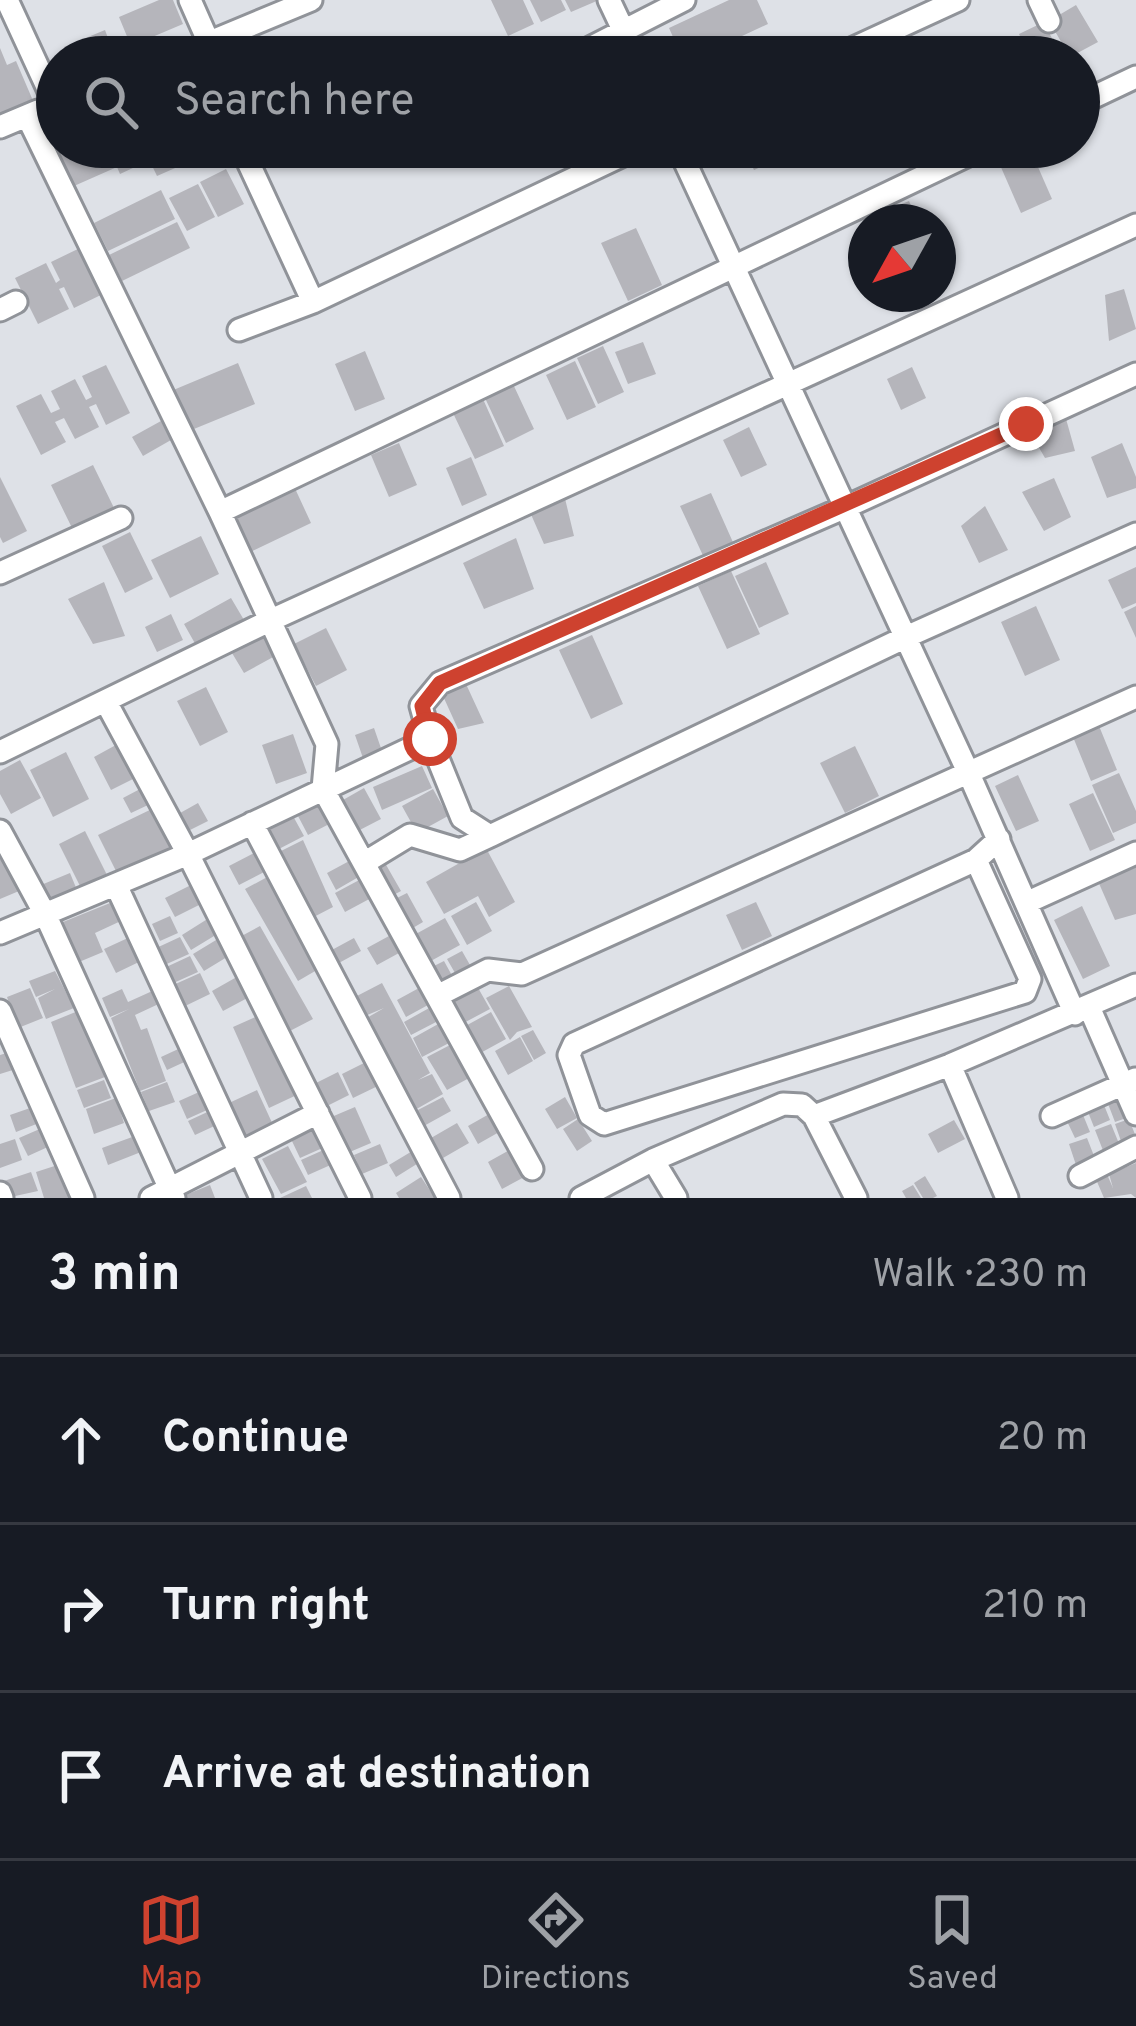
<!DOCTYPE html>
<meta charset="utf-8">
<style>
:root{--surface:#171b24;--page:#20242c;--text:#f1f3f6;--muted:#9ea1a6;--line:#363941;--accent:#ce422f}
body{margin:0;font-family:Overpass,sans-serif;background:var(--page);color:var(--text)}
.compass{position:absolute;left:848px;top:204px;width:108px;height:108px;border-radius:50%;background:var(--surface);box-shadow:0 3px 9px #0004;rotate:230deg}
.stop{position:absolute;width:36px;height:36px;margin:-27px;border:9px solid #ce422f;border-radius:50%;background:#fff}
.stop.end{background:#ce422f;border-color:#fff;box-shadow:0 3px 12px #0008}
.list{margin:0;padding:0;list-style:none}
h2{display:flex;justify-content:space-between;align-items:center;height:156px;margin:0;padding:0 48px;font-size:51px}
h2 small{font-size:39px;font-weight:400;color:var(--muted)}
.list li{display:grid;grid-template-columns:78px 1fr auto;gap:36px;align-items:center;box-sizing:border-box;height:168px;padding:0 48px;border-top:3px solid var(--line)}
.list b{display:block;font-size:45px;white-space:nowrap}
.list em{font-size:39px;font-style:normal;color:var(--muted)}
.icon{flex:none;width:66px;height:66px;fill:none;stroke:currentColor;stroke-width:2;stroke-linecap:round;stroke-linejoin:round}
.map{position:relative;flex:none;width:1136px;height:1198px;overflow:hidden}
.search{position:absolute;background:var(--surface);box-shadow:0 3px 9px #0004;left:36px;right:36px;top:36px;height:132px;display:flex;align-items:center;gap:30px;box-sizing:border-box;padding:0 42px;border-radius:66px;color:var(--muted);font-size:45px}
.sheet{height:660px;background:var(--surface)}
nav{display:flex;justify-content:space-around;align-items:center;box-sizing:border-box;height:168px;border-top:3px solid var(--line);background:var(--surface);font-size:33px;color:var(--muted)}
nav a{display:grid;justify-items:center;gap:6px}
nav .on{color:var(--accent)}
.map>svg:first-child{display:block}
.building{fill:#b5b5bb}
.lines{fill:none;stroke-linecap:round;stroke-linejoin:round}
.street-casing{stroke:#909399;stroke-width:27}
.street{stroke:#fff;stroke-width:21}
.route{stroke:#ce422f;stroke-width:15}
</style>
<div class="map">
<svg width="1136" height="1198" viewBox="0 0 1136 1198">
<rect width="100%" height="100%" fill="#dee1e7"/>
<path class="building" d="M159,0H173L183,24L131,46L119,17Z
M491,0H523L534,24L508,36Z
M530,0H561L566,10L541,22Z
M565,0H599L571,12Z
M729,0H757L768,24L697,57H682L669,28Z
M1076,5L1098,42L1070,57L1049,21Z
M1044,22L1061,57H1030L1019,34Z
M105,30L115,57H69L64,47Z
M0,48L7,65L16,61L34,103L0,117Z
M57,125V147H141L148,161L120,174L117,167L74,186L48,129Z
M143,147H174L182,165L157,176Z
M743,147H787L790,154L754,170Z
M1031,151L1052,199L1021,213L1000,165Z
M226,169L244,204L218,217L200,182Z
M198,184L215,217L187,231L169,198Z
M161,190L175,219L108,251L94,223Z
M909,201L918,222H884L880,213Z
M177,222L190,248L122,281L109,255Z
M636,228L662,285L628,301L601,243Z
M866,231V268L853,237Z
M82,247L105,293L74,308L64,287L59,289L69,309L38,324L15,278L46,263L56,283L60,280L51,262Z
M1124,289L1136,329L1109,341L1105,295Z
M643,342L656,374L628,384L615,352Z
M603,346L624,392L598,404L577,358Z
M365,351L385,399L355,411L335,364Z
M575,361L596,407L567,420L546,375Z
M238,363L255,404L189,431L171,391Z
M106,365L130,413L106,425L96,404L89,407L99,427L75,439L64,418L55,422L66,442L41,455L16,406L41,394L51,413L60,409L51,391L75,379L86,400L92,397L82,376Z
M912,367L926,398L901,410L887,379Z
M513,384L534,429L506,443L485,398Z
M483,399L504,446L475,459L453,413Z
M1063,408L1075,451L1045,458L1026,425Z
M161,421L171,440L143,456L132,437Z
M749,427L767,465L741,477L723,440Z
M399,443L417,485L389,497L371,455Z
M1122,443L1136,477V488L1107,498L1091,457Z
M471,457L487,495L462,506L446,468Z
M93,465L115,510L73,530L51,485Z
M0,477L27,531L3,543L0,537Z
M1054,478L1071,517L1044,531L1022,492Z
M292,482L311,523L246,554L226,513Z
M562,486L574,536L544,544L526,503Z
M711,493L736,549L706,562L680,506Z
M985,506L1008,550L979,563L961,526Z
M130,532L153,579L125,593L102,546Z
M201,536L219,574L170,598L151,560Z
M516,538L534,589L484,609L463,563Z
M766,562L789,614L759,628L735,576Z
M1136,567V603L1122,609L1108,580Z
M731,571L760,634L727,649L698,586Z
M104,582L125,636L93,644L68,599Z
M231,598L244,620L197,647L184,624Z
M1036,606L1060,660L1025,676L1001,622Z
M1136,606V638L1124,612Z
M171,614L183,640L157,652L145,627Z
M326,628L347,670L316,686L294,644Z
M264,635L275,656L244,673L232,653Z
M592,635L623,704L591,719L559,650Z
M466,684L484,723L458,729L438,685Z
M206,687L228,732L200,746L177,701Z
M1097,721L1117,770L1091,781L1071,732Z
M374,728L383,754L364,761L355,735Z
M293,734L307,773L276,784L262,745Z
M125,740L143,774L111,790L94,757Z
M855,746L879,796L845,813L820,763Z
M66,752L89,799L53,817L30,770Z
M20,760L41,798L11,814L0,794V771Z
M422,766L432,788L382,810L373,787Z
M1119,773L1136,811V823L1113,833L1092,785Z
M1018,775L1039,821L1016,831L995,786Z
M364,788L381,819L352,834L336,804Z
M140,789L148,805L131,813L123,798Z
M433,789L448,816L417,833L402,806Z
M1093,793L1115,840L1090,851L1069,804Z
M325,802L335,821L308,835L298,816Z
M198,803L208,821L182,834L173,817Z
M156,807L176,846L118,875L98,835Z
M293,816L304,836L275,851L265,831Z
M85,831L108,877L82,890L59,844Z
M303,840L333,907L308,920L277,853Z
M486,848L515,902L489,917L478,896L444,914L426,882Z
M258,851L268,870L239,885L229,866Z
M1136,853V914L1115,920L1094,872Z
M5,857L19,891L0,899V860Z
M353,859L362,875L336,890L327,873Z
M385,863L401,891L386,899L370,871Z
M70,873L79,895L49,907L41,885Z
M271,875L322,967L298,981L245,889Z
M363,878L373,897L345,912L335,893Z
M191,885L201,904L175,917L165,898Z
M407,893L423,922L406,932L389,902Z
M115,901L123,920L95,933L103,952L79,962L63,922Z
M476,902L492,931L467,945L451,916Z
M756,902L772,936L742,950L726,915Z
M1082,906L1110,966L1083,979L1054,920Z
M170,916L178,933L160,941L152,924Z
M209,918L219,933L191,950L182,935Z
M445,918L460,945L429,962L414,935Z
M260,926L313,1019L286,1033L236,939Z
M389,936L399,953L377,965L367,948Z
M130,937L141,961L116,973L104,949Z
M180,937L189,954L160,967L152,950Z
M221,937L232,954L204,971L193,954Z
M354,938L361,951L337,964L330,951Z
M462,951L474,972L459,980L447,959Z
M190,956L198,972L169,985L162,969Z
M444,961L455,981L439,990L428,969Z
M55,971L74,1008L46,1019L38,998L55,989L36,997L29,981Z
M200,973L210,994L181,1008L171,986Z
M242,974L253,995L223,1011L212,991Z
M382,983L430,1073L418,1080L432,1074L443,1094L413,1111L365,1019L384,1008L365,1016L355,997Z
M477,986L490,1009L458,1026L446,1003Z
M509,986L532,1027L517,1032L510,1040L486,998Z
M30,988L43,1018L18,1028L7,997Z
M159,988L165,1001L135,1015L141,1030L147,1028L166,1081L140,1091L111,1018L129,1009L110,1017L102,998L122,989L128,1002Z
M419,988L428,1005L406,1017L397,1000Z
M431,1007L438,1021L411,1035L404,1022Z
M78,1011L105,1077L76,1088L51,1022Z
M491,1012L506,1039L475,1056L460,1029Z
M262,1014L301,1093L269,1108L233,1027Z
M440,1023L451,1042L422,1057L413,1038Z
M533,1030L546,1053L534,1060L521,1036Z
M520,1037L533,1061L508,1075L495,1051Z
M452,1044L471,1077L447,1090L427,1057Z
M187,1045L193,1058L167,1070L161,1057Z
M10,1052L16,1069L0,1074V1055Z
M370,1060L382,1084L353,1098L342,1074Z
M338,1072L349,1095L323,1108L312,1085Z
M104,1080L111,1098L84,1108L77,1090Z
M167,1082L175,1102L149,1111L141,1092Z
M208,1088L216,1106L187,1119L179,1101Z
M257,1090L274,1127L247,1140L229,1103Z
M1119,1091L1129,1117L1115,1122L1105,1096Z
M443,1097L451,1111L422,1127L414,1112Z
M565,1097L577,1118L557,1129L545,1109Z
M116,1098L124,1123L94,1134L86,1109Z
M1102,1100L1110,1120L1094,1127L1086,1107Z
M33,1107L39,1123L16,1132L10,1115Z
M355,1107L371,1143L345,1154L329,1118Z
M216,1108L223,1122L195,1135L188,1121Z
M1081,1110L1090,1132L1075,1138L1065,1117Z
M491,1113L501,1131L478,1144L468,1126Z
M578,1119L592,1141L577,1151L563,1129Z
M1129,1119L1136,1137L1122,1144L1115,1124Z
M954,1120L965,1139L938,1153L928,1134Z
M457,1123L469,1143L443,1158L431,1138Z
M1111,1124L1120,1146L1104,1153L1095,1130Z
M317,1127L327,1146L300,1158L291,1139Z
M42,1128L50,1146L28,1156L19,1138Z
M135,1136L141,1152L108,1165L102,1148Z
M1087,1138L1096,1161L1077,1168L1069,1144Z
M15,1139L22,1160L0,1168V1144Z
M380,1144L388,1163L362,1174L354,1155Z
M288,1146L307,1182L281,1194L262,1159Z
M328,1148L335,1163L308,1175L301,1160Z
M513,1148L528,1175L502,1189L488,1162Z
M414,1150L420,1162L396,1177L389,1165Z
M67,1162L78,1198H44L36,1172Z
M1136,1163V1198L1131,1194L1104,1198L1095,1177L1106,1172L1113,1188L1109,1174Z
M31,1172L38,1191L6,1198L1,1182Z
M925,1176L937,1196L933,1198H923L914,1183Z
M421,1177L435,1198H399L396,1193Z
M210,1185L215,1198H178Z
M913,1185L921,1198H906L902,1191Z
M306,1186L312,1198H280Z"/>
<g class="lines">
<defs>
<path id="street" d="M7,0L55,104
M190,0L209,43
M609,0L636,57
M1039,0L1049,21
M174,57L311,0
M572,57L684,0
M834,57L958,0
M1079,104L1136,77
M27,116L220,512L327,744L323,789L532,1169
M0,127L38,111
M678,147L969,774L1075,1014
M249,164L313,302
M0,310L16,302
M239,330L313,302L640,147
M1136,374L846,507L440,683L421,706L430,739L462,818L490,836L906,637L1136,534
M220,512L985,147
M0,573L121,518
M106,702L188,854L360,1198
M0,752L269,621L1136,225
M252,823L449,1198
M0,831L46,916L174,1198
M976,860L1030,979L1025,992L604,1124L590,1115L569,1055L574,1044L976,860L999,839
M364,863L410,835L460,850L490,836
M116,885L261,1198
M1028,902L1136,853
M0,933L188,854L430,739
M437,996L488,970L522,974L1136,697
M1089,1007L1136,1114
M0,1011L83,1198
M950,1065L1007,1198
M814,1116L856,1198
M1052,1116L1135,1079
M653,1160L676,1198
M1080,1176L1136,1147
M0,1193L2,1198
M151,1198L318,1113
M581,1198L653,1160L783,1104L802,1105L814,1116L950,1065L1136,985"/>
</defs>
<use href="#street" class="street-casing"/>
<use href="#street" class="street"/>
</g>
<g class="lines">
<path class="route" d="M430,739L422,706L440,683L1026,424"/>
</g>
</svg>
<svg class="compass" viewBox="-18 -18 36 36"><path d="M0-13l5 13h-10z" fill="#e53935"/><path d="M0 13l5-13h-10z" fill="#9ea1a6"/></svg>
<div class="stop" style="left:430px;top:739px"></div>
<div class="stop end" style="left:1026px;top:424px"></div>
<div class="search"><svg class="icon" aria-label="search" viewBox="0 0 24 24"><circle cx="10" cy="10" r="6"/><path d="M15 15l6 6"/></svg>Search here</div>
</div>
<section class="sheet">
<h2>3 min<small>Walk · 230 m</small></h2>
<ul class="list">
<li><svg class="icon" aria-label="ahead" viewBox="0 0 24 24"><path d="M12 20V5M6 11l6-6 6 6"/></svg><div><b>Continue</b></div><em>20 m</em></li>
<li><svg class="icon" aria-label="right" viewBox="0 0 24 24"><path d="M7 20v-9h11M14 6l5 5-5 5"/></svg><div><b>Turn right</b></div><em>210 m</em></li>
<li><svg class="icon" aria-label="arrive" viewBox="0 0 24 24"><path d="M6 21V4h12l-3 4 3 4H6"/></svg><div><b>Arrive at destination</b></div></li>
</ul>
</section>
<nav>
<a class="on"><svg class="icon" aria-label="map" viewBox="0 0 24 24"><path d="M3 6l6-2 6 2 6-2v14l-6 2-6-2-6 2zM9 4v14M15 6v14"/></svg>Map</a>
<a><svg class="icon" aria-label="directions" viewBox="0 0 24 24"><path d="M12 3l9 9-9 9-9-9zM9 14v-3h6M13 9l2 2-2 2"/></svg>Directions</a>
<a><svg class="icon" aria-label="saved" viewBox="0 0 24 24"><path d="M7 4h10v16l-5-4-5 4z"/></svg>Saved</a>
</nav>
